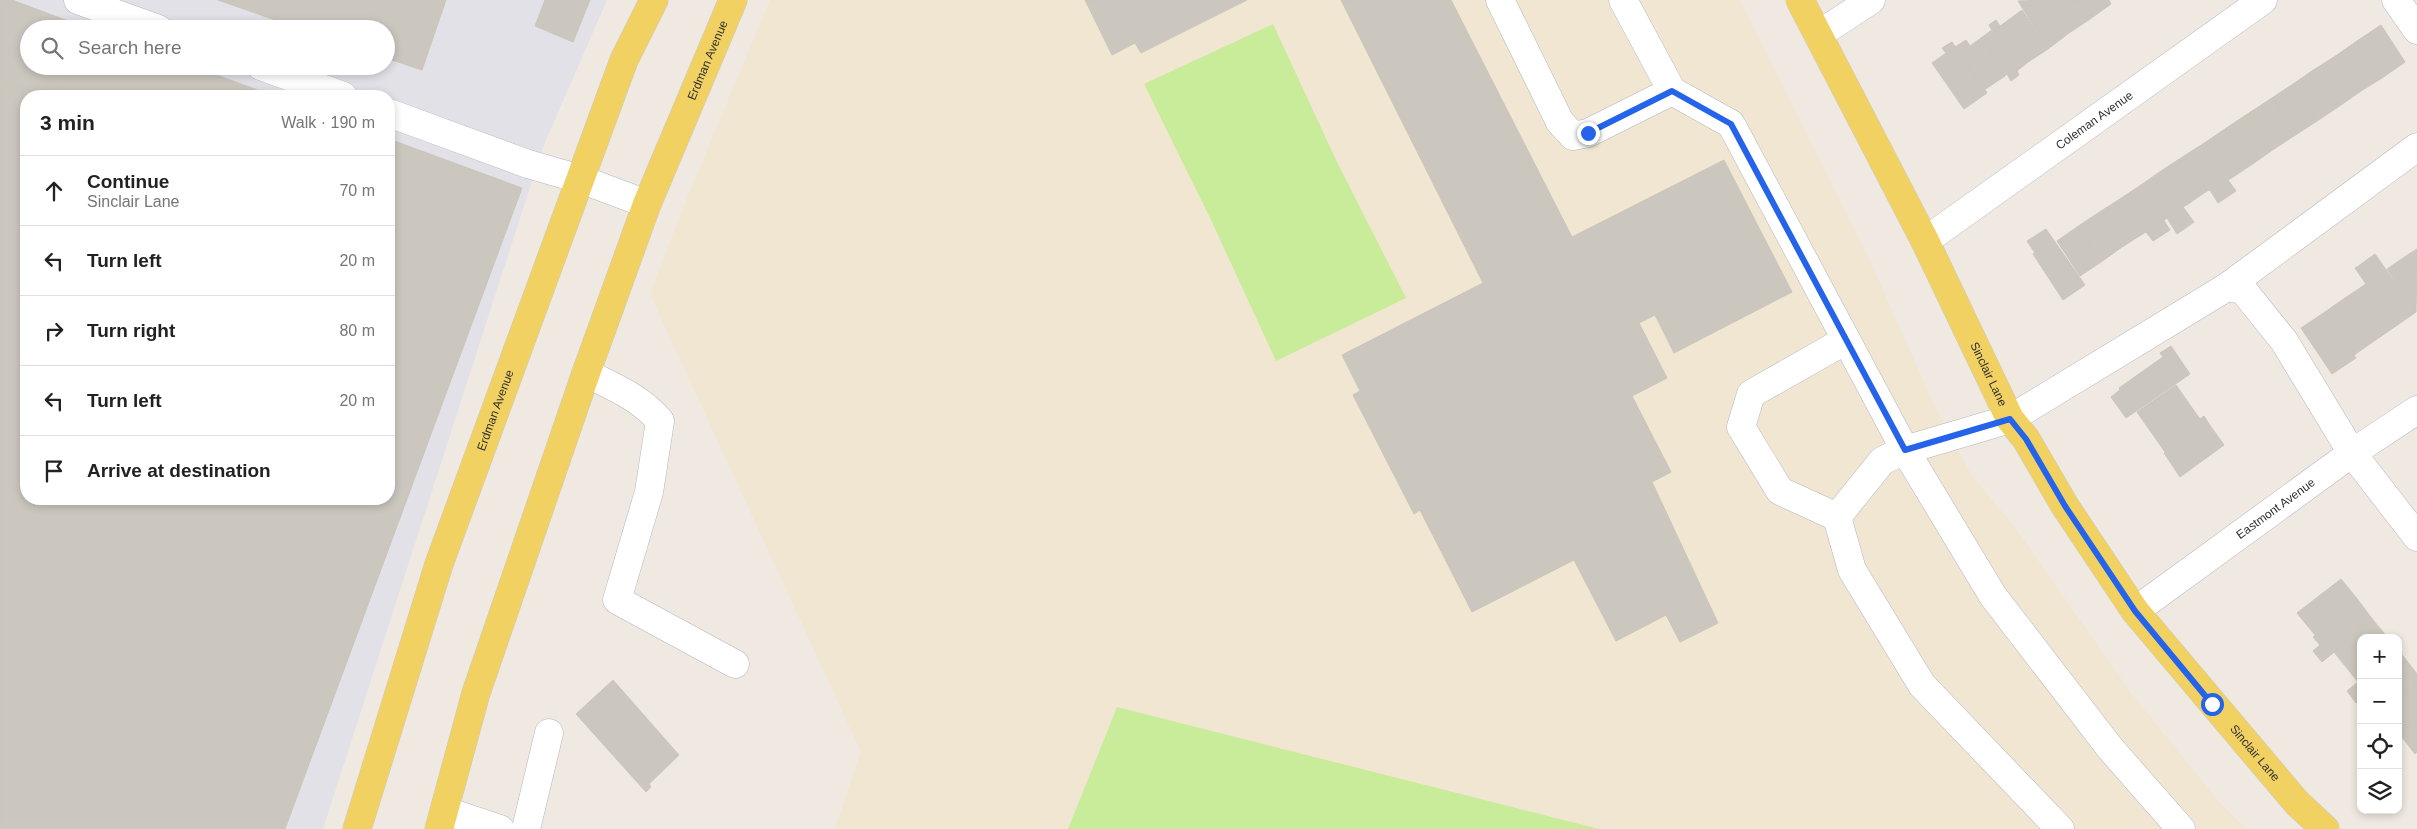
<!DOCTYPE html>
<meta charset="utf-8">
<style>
:root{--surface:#fff;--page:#f2f2f2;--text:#222;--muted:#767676;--line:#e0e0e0}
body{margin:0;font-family:Helvetica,sans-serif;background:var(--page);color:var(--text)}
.controls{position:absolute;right:15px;bottom:15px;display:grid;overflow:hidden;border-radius:10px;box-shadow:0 2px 8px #0003}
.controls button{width:45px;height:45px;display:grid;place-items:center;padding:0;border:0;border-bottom:1px solid var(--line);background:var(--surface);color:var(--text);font:25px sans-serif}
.stop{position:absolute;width:15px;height:15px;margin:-11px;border:4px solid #2563eb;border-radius:50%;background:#fff}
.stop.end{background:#2563eb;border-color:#fff;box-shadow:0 1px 5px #0008}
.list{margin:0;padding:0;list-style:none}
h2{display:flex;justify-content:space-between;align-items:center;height:65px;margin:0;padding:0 20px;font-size:21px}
h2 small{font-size:16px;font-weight:400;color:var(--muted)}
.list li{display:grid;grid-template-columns:32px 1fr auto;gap:15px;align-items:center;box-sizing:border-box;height:70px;padding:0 20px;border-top:1px solid var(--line)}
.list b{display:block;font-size:19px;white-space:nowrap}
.list p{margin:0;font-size:16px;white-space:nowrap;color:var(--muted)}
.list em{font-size:16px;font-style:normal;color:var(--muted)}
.icon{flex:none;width:28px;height:28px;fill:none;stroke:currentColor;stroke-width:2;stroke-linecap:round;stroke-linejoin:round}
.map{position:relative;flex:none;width:2417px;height:829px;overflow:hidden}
.search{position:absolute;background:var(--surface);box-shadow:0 2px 8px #0003;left:20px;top:20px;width:375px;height:55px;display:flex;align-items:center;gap:12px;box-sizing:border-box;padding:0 18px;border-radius:28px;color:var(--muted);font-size:19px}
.panel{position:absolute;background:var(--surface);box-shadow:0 2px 8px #0003;left:20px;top:90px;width:375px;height:415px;border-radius:20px}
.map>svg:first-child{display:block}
.industrial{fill:#e3e1e8;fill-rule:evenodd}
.education{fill:#f0e6d1}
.pitch{fill:#c9ec9a}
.building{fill:#cbc7bf;stroke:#cbc5ba}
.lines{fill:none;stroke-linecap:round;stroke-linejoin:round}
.minor-casing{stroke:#b4b7c1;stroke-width:29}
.major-casing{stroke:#c9c9c9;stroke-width:29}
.minor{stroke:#fff;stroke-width:28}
.major{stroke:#f2d163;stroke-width:28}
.route{stroke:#2563eb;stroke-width:6}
.labels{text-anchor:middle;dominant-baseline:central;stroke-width:5;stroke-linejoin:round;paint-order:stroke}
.street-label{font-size:12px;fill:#2e2e2e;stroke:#fff}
</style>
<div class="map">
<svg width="2417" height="829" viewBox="0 0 2417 829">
<rect width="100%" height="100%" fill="#efe9e1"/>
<path class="industrial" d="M0,0H607L543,147L323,829H0ZM29,29H386V66H29ZM26,96H389V499H26Z"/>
<path class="education" d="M770,0H1740L1873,267L1934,405L1972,476L2014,526L2131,693L2219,802L2246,829H835L861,752L650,294L683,208Z"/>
<path class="pitch" d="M1273,24L1336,160L1406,298L1276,361L1211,220L1144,84Z
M1117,707L1599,829H1068Z"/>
<path class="building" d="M0,0H12L84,27V29H29V66H70L59,96H48L0,79Z
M218,0H446L422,70L386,58V29H301Z
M545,0H590L573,42L535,26Z
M1085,0H1247L1141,53L1135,43L1112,55Z
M1341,0H1451L1572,237L1724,160L1792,292L1674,353L1655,315L1639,323L1667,378L1632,396L1671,472L1652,482L1718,623L1680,642L1666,615L1616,641L1574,560L1472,612L1420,510L1414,514L1353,395L1360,391L1342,355L1483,283Z
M2047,0H2078L2090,19L2069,33Z
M2047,0L2069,33L2048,49L2018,1Z
M2078,0H2109L2111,4L2090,19Z
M2022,10L2048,49L2028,62L2003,24Z
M1996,20L2000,26L2003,24L2028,62L2017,71L2019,75L2011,81L2007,74L2005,76L1981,38L1992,30L1989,25Z
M2381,25L2405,62L2382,78L2357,41Z
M1981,38L2005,76L1984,90L1955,47L1966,40L1970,46Z
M2357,41L2382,78L2361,91L2337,55Z
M1952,42L1987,93L1964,109L1932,63L1946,53L1942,48Z
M2337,55L2361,91L2338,107L2312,71Z
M70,66H192L274,96H59Z
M2312,71L2338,107L2317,121L2293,84Z
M0,79L48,96H26V499H389V139L522,188L285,829H0Z
M2293,84L2317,121L2297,134L2272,98Z
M2272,98L2297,134L2274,149L2249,113Z
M2249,113L2274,149L2254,163L2228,127Z
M2228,127L2254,163L2233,177L2206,142Z
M2206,142L2233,177L2228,180L2236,191L2218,203L2210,190L2207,191L2184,156Z
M2184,156L2207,191L2188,204L2164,169Z
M2164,169L2188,204L2183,207L2194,222L2177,234L2167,218L2164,220L2141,185Z
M2141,185L2170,230L2153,241L2146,232L2144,233L2120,199Z
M2120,199L2144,233L2122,247L2098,213Z
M2098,213L2122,247L2101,262L2077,227Z
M2077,227L2101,262L2080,276L2057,241Z
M2046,229L2085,285L2063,300L2033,254L2035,253L2027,241Z
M2417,249V266L2409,254Z
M2375,254L2416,312L2396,326L2357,267Z
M2409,254L2417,266L2416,312L2387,269Z
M2357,267L2396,326L2374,341L2345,298L2366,284L2355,268Z
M2345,298L2374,341L2354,355L2325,312Z
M2325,312L2356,358L2332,374L2301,328Z
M2171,346L2190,374L2126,418L2111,397L2120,390L2119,388L2163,357L2160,353Z
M2176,385L2190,405L2151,432L2137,412Z
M2190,405L2200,419L2204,416L2209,424L2165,452L2151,432Z
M2209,424L2224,445L2180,477L2164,453Z
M2341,579L2358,600L2315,635L2297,613Z
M2358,600L2373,620L2322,662L2313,651L2320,645L2313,637Z
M2373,620L2388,638H2361V663L2350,672L2334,652Z
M2398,650L2407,661L2398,668Z
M2407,661L2417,674V684L2398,700V668Z
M2361,663V698L2356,703L2347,691L2358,682L2350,672Z
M613,680L679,755L649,784L651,787L646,792L576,714Z
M2417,684V719L2399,733L2398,700Z
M2417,719V752L2415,754L2399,733Z"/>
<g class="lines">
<defs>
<g id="minor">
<path d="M78,0L158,29"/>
<path d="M1500,0L1560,122L1573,136L1588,133L1672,91"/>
<path d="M1623,0L1672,91L1731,124L1905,450L1993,596L2110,748L2181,829"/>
<path d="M2396,0L2417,30"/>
<path d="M1818,35L1871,0"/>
<path d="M261,66L343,96"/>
<path d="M389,113L528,164L580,179L647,204"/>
<path id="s1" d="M1925,241L2263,0"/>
<path d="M2227,287L2417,147"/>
<path d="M586,373C613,387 640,397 660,421L649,492L617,600L735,664"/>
<path d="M1837,517L1780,491L1741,427L1751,394L1846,340"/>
<path id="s2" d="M2135,611L2352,453L2417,410"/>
<path d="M446,811L500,829"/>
<path d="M526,829L549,733"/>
<path d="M2060,829L1922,685L1852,570L1837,517L1882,461L1905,450L2010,419L2227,287L2243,290L2284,341L2352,453L2417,537"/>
</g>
<g id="major">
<path id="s3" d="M1800,0L1925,241L2010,419L2026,439L2065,506L2135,611L2297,803L2325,829"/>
<path id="s4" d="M357,829L439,564L624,60L654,0"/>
<path id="s5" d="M439,829L476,693L586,373L647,204L733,0"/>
</g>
</defs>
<use href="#minor" class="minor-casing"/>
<use href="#major" class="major-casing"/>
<use href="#minor" class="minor"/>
<use href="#major" class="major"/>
</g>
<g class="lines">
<path class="route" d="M1588,133L1672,91L1731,124L1905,450L2010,419L2026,439L2065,506L2135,611L2212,704"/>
</g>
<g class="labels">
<g class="street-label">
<text stroke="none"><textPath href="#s5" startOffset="815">Erdman Avenue</textPath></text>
<text stroke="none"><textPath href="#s1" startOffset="208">Coleman Avenue</textPath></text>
<text stroke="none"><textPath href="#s3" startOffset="419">Sinclair Lane</textPath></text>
<text stroke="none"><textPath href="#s4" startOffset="441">Erdman Avenue</textPath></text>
<text stroke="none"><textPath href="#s2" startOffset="174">Eastmont Avenue</textPath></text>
<text stroke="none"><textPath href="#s3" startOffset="884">Sinclair Lane</textPath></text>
</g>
</g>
</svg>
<div class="controls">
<button>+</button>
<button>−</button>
<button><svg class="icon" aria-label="locate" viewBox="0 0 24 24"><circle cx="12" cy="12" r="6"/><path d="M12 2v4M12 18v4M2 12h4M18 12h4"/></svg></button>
<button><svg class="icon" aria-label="layers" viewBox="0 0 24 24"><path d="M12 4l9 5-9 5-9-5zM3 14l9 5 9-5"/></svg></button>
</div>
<div class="stop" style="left:2212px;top:704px"></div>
<div class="stop end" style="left:1588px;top:133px"></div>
<div class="search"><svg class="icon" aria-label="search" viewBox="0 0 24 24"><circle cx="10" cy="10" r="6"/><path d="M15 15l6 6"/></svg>Search here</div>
<section class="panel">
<h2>3 min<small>Walk · 190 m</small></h2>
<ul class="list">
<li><svg class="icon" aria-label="ahead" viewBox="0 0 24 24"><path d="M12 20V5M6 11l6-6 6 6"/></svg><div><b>Continue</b><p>Sinclair Lane</p></div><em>70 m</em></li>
<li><svg class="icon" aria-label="left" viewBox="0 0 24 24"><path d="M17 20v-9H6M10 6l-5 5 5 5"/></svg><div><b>Turn left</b></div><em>20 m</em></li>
<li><svg class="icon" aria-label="right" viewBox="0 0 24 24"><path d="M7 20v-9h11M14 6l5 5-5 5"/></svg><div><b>Turn right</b></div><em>80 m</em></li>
<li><svg class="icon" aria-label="left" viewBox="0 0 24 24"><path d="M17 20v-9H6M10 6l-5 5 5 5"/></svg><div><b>Turn left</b></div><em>20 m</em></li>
<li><svg class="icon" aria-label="arrive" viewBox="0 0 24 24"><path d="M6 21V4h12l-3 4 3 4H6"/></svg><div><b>Arrive at destination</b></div></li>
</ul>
</section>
</div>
